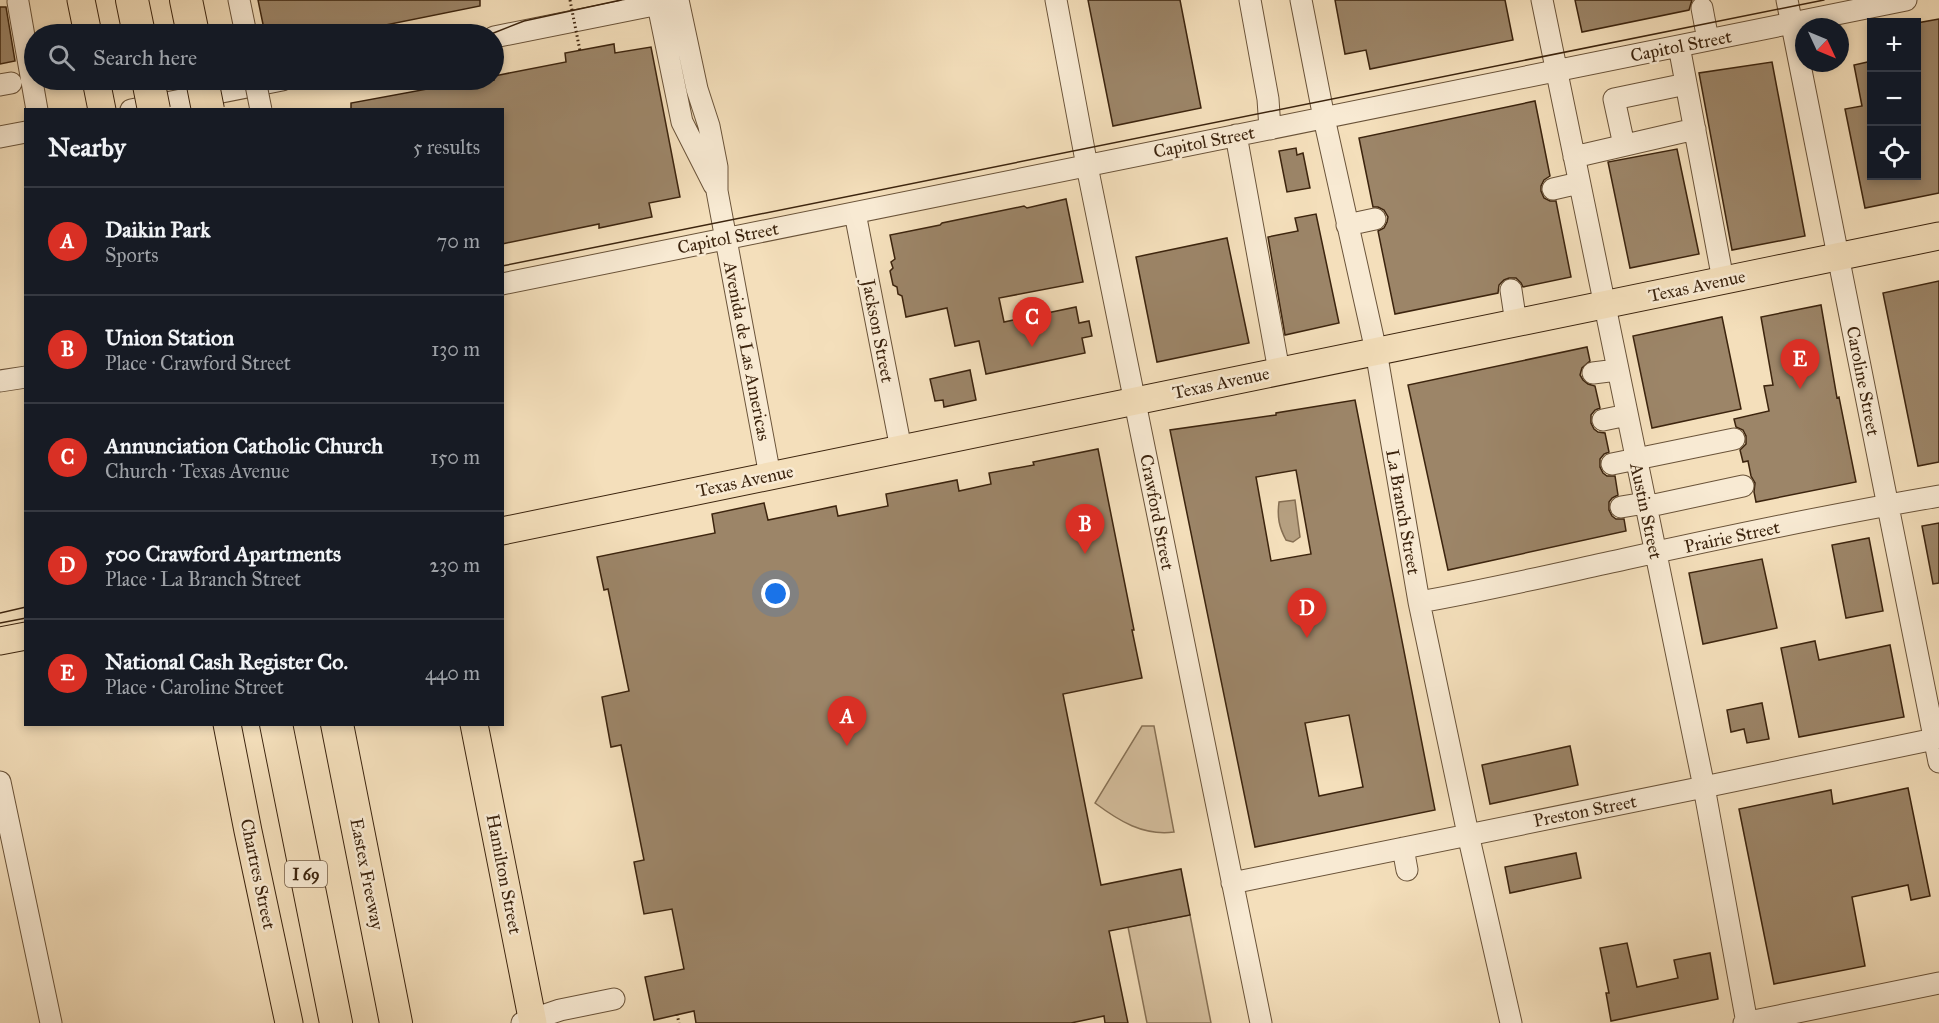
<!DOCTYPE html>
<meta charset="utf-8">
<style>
:root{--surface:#171b24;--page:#20242c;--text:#f1f3f6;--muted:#9ea1a6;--line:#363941;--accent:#d93025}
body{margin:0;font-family:"IM FELL Great Primer",serif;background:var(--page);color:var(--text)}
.controls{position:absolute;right:18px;top:18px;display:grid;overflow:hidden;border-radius:0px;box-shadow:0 3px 9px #0003}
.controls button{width:54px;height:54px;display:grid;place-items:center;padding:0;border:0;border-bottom:2px solid var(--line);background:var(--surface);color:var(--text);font:30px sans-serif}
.compass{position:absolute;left:1795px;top:18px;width:54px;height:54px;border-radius:50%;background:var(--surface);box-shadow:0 3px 9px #0003;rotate:134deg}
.you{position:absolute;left:776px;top:594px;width:21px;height:21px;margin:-15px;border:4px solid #fff;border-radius:50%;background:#1a73e8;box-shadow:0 0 0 9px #1a73e833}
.badge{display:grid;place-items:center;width:39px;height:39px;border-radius:50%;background:var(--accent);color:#fff;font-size:20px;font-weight:700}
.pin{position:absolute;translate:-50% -50px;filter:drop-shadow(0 2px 3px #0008)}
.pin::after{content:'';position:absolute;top:32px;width:21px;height:18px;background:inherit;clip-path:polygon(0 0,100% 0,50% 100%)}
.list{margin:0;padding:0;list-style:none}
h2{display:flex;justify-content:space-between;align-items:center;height:78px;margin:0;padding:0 24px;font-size:26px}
h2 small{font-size:20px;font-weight:400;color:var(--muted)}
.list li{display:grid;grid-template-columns:39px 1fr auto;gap:18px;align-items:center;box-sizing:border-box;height:108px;padding:0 24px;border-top:2px solid var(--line)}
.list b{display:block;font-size:22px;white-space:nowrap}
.list p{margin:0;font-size:20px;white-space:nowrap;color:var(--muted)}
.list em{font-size:20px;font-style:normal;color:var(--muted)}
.icon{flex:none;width:33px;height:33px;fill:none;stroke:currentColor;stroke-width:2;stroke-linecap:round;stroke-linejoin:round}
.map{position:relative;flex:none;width:1939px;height:1023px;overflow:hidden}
.search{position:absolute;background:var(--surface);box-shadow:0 3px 9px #0003;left:24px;top:24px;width:480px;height:66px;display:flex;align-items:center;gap:15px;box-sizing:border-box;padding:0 21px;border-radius:33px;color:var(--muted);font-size:22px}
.panel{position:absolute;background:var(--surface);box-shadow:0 3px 9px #0003;left:24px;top:108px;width:480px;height:618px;border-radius:0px}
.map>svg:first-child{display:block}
.green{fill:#d5bf9e;stroke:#887256;stroke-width:1.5}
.water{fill:#b59f80;stroke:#856e52;stroke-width:1.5}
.building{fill:#9c8568;stroke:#3c240e;stroke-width:1.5;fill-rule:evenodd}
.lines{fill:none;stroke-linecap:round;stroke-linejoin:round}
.minor-casing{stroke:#6a5339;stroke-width:23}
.major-casing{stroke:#3c240e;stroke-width:29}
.highway-casing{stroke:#3c240e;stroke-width:34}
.path{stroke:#3c240e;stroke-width:3;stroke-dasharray:1.5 3;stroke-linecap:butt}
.minor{stroke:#f8ead3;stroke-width:21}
.major{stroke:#f4dfbb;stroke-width:27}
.highway{stroke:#f4dfbb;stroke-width:32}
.tram{stroke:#3c240e;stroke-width:1.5}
.minor-bridge-casing{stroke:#6a5339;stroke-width:23;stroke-linecap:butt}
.highway-bridge-casing{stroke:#3c240e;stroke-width:34;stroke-linecap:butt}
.path-bridge{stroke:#3c240e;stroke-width:3;stroke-dasharray:1.5 3;stroke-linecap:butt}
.minor-bridge{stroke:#f8ead3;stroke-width:21}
.highway-bridge{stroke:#f4dfbb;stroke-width:32}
.labels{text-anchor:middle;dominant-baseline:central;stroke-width:5;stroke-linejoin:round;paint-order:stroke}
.shield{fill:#f8ead3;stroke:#745f49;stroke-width:1.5}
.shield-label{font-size:16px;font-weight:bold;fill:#3c240e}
.street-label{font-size:18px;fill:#3c240e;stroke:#f8ead3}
</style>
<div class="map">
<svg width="1939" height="1023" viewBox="0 0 1939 1023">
<rect width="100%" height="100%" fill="#f4dfbb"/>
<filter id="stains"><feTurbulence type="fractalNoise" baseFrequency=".00333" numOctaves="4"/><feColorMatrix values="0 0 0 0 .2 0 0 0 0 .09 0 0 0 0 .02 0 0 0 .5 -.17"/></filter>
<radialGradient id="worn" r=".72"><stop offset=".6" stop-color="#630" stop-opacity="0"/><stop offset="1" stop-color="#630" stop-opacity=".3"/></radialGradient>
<path class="green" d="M1142,726H1154L1174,832C1143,836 1119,821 1095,803Z
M1190,915L1211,1023H1147L1128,927Z"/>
<path class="water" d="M1295,500L1300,537L1293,542L1286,540C1279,527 1277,517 1279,502Z"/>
<path class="building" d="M258,0H480V6L341,34H265Z
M1088,0H1180L1201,108L1113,126Z
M1335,0H1505L1513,40L1370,69L1366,50L1345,54Z
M1575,0H1692L1689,10L1582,32Z
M0,7H6L15,61L0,64Z
M1939,19V193L1865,208L1845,109L1862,106L1854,65L1872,61V176H1917V23Z
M614,44L615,53L651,47L680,197L649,203L652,217L599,228V224L502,244V110H351V103L476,80H494V76L566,62L565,53Z
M1772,62L1805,236L1732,250L1699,73Z
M1535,101L1550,176L1544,180L1541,186V191L1544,198L1550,201H1556L1571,277L1523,287L1521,283L1516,278H1509L1504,280L1499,285L1498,293L1395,314L1378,231L1384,228L1387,222L1388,217L1384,210L1378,207H1373L1359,138Z
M1296,148L1297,155L1303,153L1310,188L1287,192L1279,151Z
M1677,149L1699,254L1630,268L1608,162Z
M1066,199L1083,282L999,298L1004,322L1076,307L1079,323L1089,321L1092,336L1082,338L1085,353L986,374L979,341L955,346L947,308L906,317L902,296L898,294L897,287L893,285L890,271L893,268L891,262L895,259L890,235L940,225L942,223L1024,206L1027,208Z
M1316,214L1339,323L1285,335L1268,237L1298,231L1295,218Z
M1227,238L1249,343L1157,362L1136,257Z
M1939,281V462L1918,466L1883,293Z
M1821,305L1837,398L1839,397L1856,482L1756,502L1754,492L1755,483L1751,476L1748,461L1743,462L1740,450L1746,444V436L1743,430L1736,427L1734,419L1769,411L1764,386L1773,385L1761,317Z
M1722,317L1741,409L1652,428L1633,336Z
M1587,347L1590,361L1582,368L1580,375L1583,380L1588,384L1595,386L1600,408L1595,410L1591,415V423L1594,429L1598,432L1605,433L1609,452L1604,454L1600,459V467L1603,473L1607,476H1615L1618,495L1612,498L1609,502V510L1612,516L1616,519H1624L1626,531L1448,570L1408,385Z
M970,370L976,400L944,407L943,400L935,401L930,379Z
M1355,400L1435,810L1255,847L1170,430L1276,415V413ZM1296,470L1311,554L1271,561L1256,477ZM1349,715L1363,787L1319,796L1305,723Z
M1098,449L1134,630H1132L1142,678L1063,694L1101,885L1181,869L1190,915L1109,931L1128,1023H1105L1104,1016L1071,1023H696L694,1011L654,1020L645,977L684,969L672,909L644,914L634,862L644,860L621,745L611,747L602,697L629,691L608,589L604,590L597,557L715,533L712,514L764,503L768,520L836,506L838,516L888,506L886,494L957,480L959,491L991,484L989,473L1034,465L1033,462Z
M1939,523V583L1933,584L1922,526Z
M1869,538L1883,611L1846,618L1832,545Z
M1762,559L1777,628L1703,644L1689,573Z
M1815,641L1819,660L1890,645L1904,717L1799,737L1781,648Z
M1762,703L1769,739L1747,743L1744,729L1731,732L1727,710Z
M1570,746L1578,785L1490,804L1482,765Z
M1908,788L1930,896L1911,900L1908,885L1852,897L1865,966L1774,984L1739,809L1831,790L1833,804Z
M1576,853L1581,878L1510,893L1505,867Z
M1627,943L1637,987L1678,978L1674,960L1710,953L1718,999L1611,1021L1606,993H1609L1600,948Z"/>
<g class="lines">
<defs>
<path id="minor" d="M239,0L246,34
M657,0L682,122L714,185
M678,0L697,89L709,126L717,167V191L770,476
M1056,0L1087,166L1261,1023
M1250,0L1268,99L1270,129
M1301,0L1324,118L1376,351L1419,602L1468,834L1511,1023
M1542,0L1704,787L1747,1023
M1787,0L1939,762
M18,2L37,110
M1702,8L1708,40
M494,37L669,2
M1679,46L1723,280
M0,85L11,83
M131,110L282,80
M1236,135L1279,371
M0,137L26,132
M1624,145L1614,99L1686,84
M1574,157L1695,129
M1553,189L1579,183
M855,213L901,449
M1347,225L1375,219
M502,284L1906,0
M1511,290L1516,323
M1593,373L1617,370
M0,381L26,377
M1603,420L1627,415
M1612,464L1734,439
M1621,507L1645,503
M1645,507L1743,486
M1419,602C1488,590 1556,574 1625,559C1729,536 1834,514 1939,496
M0,782L51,1023
M1403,848L1407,870
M1232,883L1704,787L1939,738
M522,1023L560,1010L614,999
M1744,1023L1939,983"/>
<path id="major" d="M81,0L88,34
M96,80L102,110
M502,531L1939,236
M0,641L26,636
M227,724L248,831L289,1023
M474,724L533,1023"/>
<path id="highway" d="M132,0L139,34
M186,0L193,34
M276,724L336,1023
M337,724L396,1023"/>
</defs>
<use href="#minor" class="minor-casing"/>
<use href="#major" class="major-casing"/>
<use href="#highway" class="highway-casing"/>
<path class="path" d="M677,1014L679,1023"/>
<use href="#minor" class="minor"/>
<use href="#major" class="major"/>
<use href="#highway" class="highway"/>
<path class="tram" d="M491,34L524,21L621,0
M502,266L1824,0
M0,613L26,607
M0,623L26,618"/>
<defs>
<path id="minor-bridge" d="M255,80L261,110"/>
<path id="highway-bridge" d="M148,80L154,110
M202,80L208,110"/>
</defs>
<use href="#minor-bridge" class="minor-bridge-casing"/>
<use href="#highway-bridge" class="highway-bridge-casing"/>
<path class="path-bridge" d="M570,0L580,51"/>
<use href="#minor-bridge" class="minor-bridge"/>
<use href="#highway-bridge" class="highway-bridge"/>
</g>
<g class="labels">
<rect class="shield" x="285" y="861" width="42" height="26" rx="4.5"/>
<g class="shield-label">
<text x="306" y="874">I 69</text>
</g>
<g class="street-label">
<text transform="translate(1681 46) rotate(-11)">Capitol Street</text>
<text transform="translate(1204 142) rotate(-11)">Capitol Street</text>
<text transform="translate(728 238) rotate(-11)">Capitol Street</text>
<text transform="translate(1697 286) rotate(-12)">Texas Avenue</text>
<text transform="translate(878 331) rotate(79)">Jackson Street</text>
<text transform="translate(747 351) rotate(79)">Avenida de Las Americas</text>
<text transform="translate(1863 381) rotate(79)">Caroline Street</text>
<text transform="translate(1221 383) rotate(-12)">Texas Avenue</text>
<text transform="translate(745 481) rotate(-12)">Texas Avenue</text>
<text transform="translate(1646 511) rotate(78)">Austin Street</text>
<text transform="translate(1157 512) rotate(79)">Crawford Street</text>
<text transform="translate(1403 512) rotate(80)">La Branch Street</text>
<text transform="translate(1732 537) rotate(-12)">Prairie Street</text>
<text transform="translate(1585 811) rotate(-11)">Preston Street</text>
<text transform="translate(258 874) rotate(78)">Chartres Street</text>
<text transform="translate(367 874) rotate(79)">Eastex Freeway</text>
<text transform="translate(504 874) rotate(79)">Hamilton Street</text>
</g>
</g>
<rect width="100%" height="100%" filter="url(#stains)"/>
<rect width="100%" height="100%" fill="url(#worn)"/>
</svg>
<div class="controls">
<button>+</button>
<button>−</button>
<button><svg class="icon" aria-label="locate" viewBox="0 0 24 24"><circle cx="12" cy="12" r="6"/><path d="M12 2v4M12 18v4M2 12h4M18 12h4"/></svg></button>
</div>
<svg class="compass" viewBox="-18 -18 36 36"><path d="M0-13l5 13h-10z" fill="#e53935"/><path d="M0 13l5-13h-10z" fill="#9ea1a6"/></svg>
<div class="you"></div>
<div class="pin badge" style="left:847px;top:746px">A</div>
<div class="pin badge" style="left:1085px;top:554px">B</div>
<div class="pin badge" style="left:1032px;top:347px">C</div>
<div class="pin badge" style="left:1307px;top:638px">D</div>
<div class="pin badge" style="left:1800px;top:389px">E</div>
<div class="search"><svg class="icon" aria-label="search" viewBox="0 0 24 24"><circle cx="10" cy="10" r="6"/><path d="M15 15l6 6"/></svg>Search here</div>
<section class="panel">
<h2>Nearby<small>5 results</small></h2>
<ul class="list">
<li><span class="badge">A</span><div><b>Daikin Park</b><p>Sports</p></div><em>70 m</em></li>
<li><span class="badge">B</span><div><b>Union Station</b><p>Place · Crawford Street</p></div><em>130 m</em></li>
<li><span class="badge">C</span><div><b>Annunciation Catholic Church</b><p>Church · Texas Avenue</p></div><em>150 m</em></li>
<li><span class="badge">D</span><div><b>500 Crawford Apartments</b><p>Place · La Branch Street</p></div><em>230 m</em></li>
<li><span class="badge">E</span><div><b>National Cash Register Co.</b><p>Place · Caroline Street</p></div><em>440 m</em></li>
</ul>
</section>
</div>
